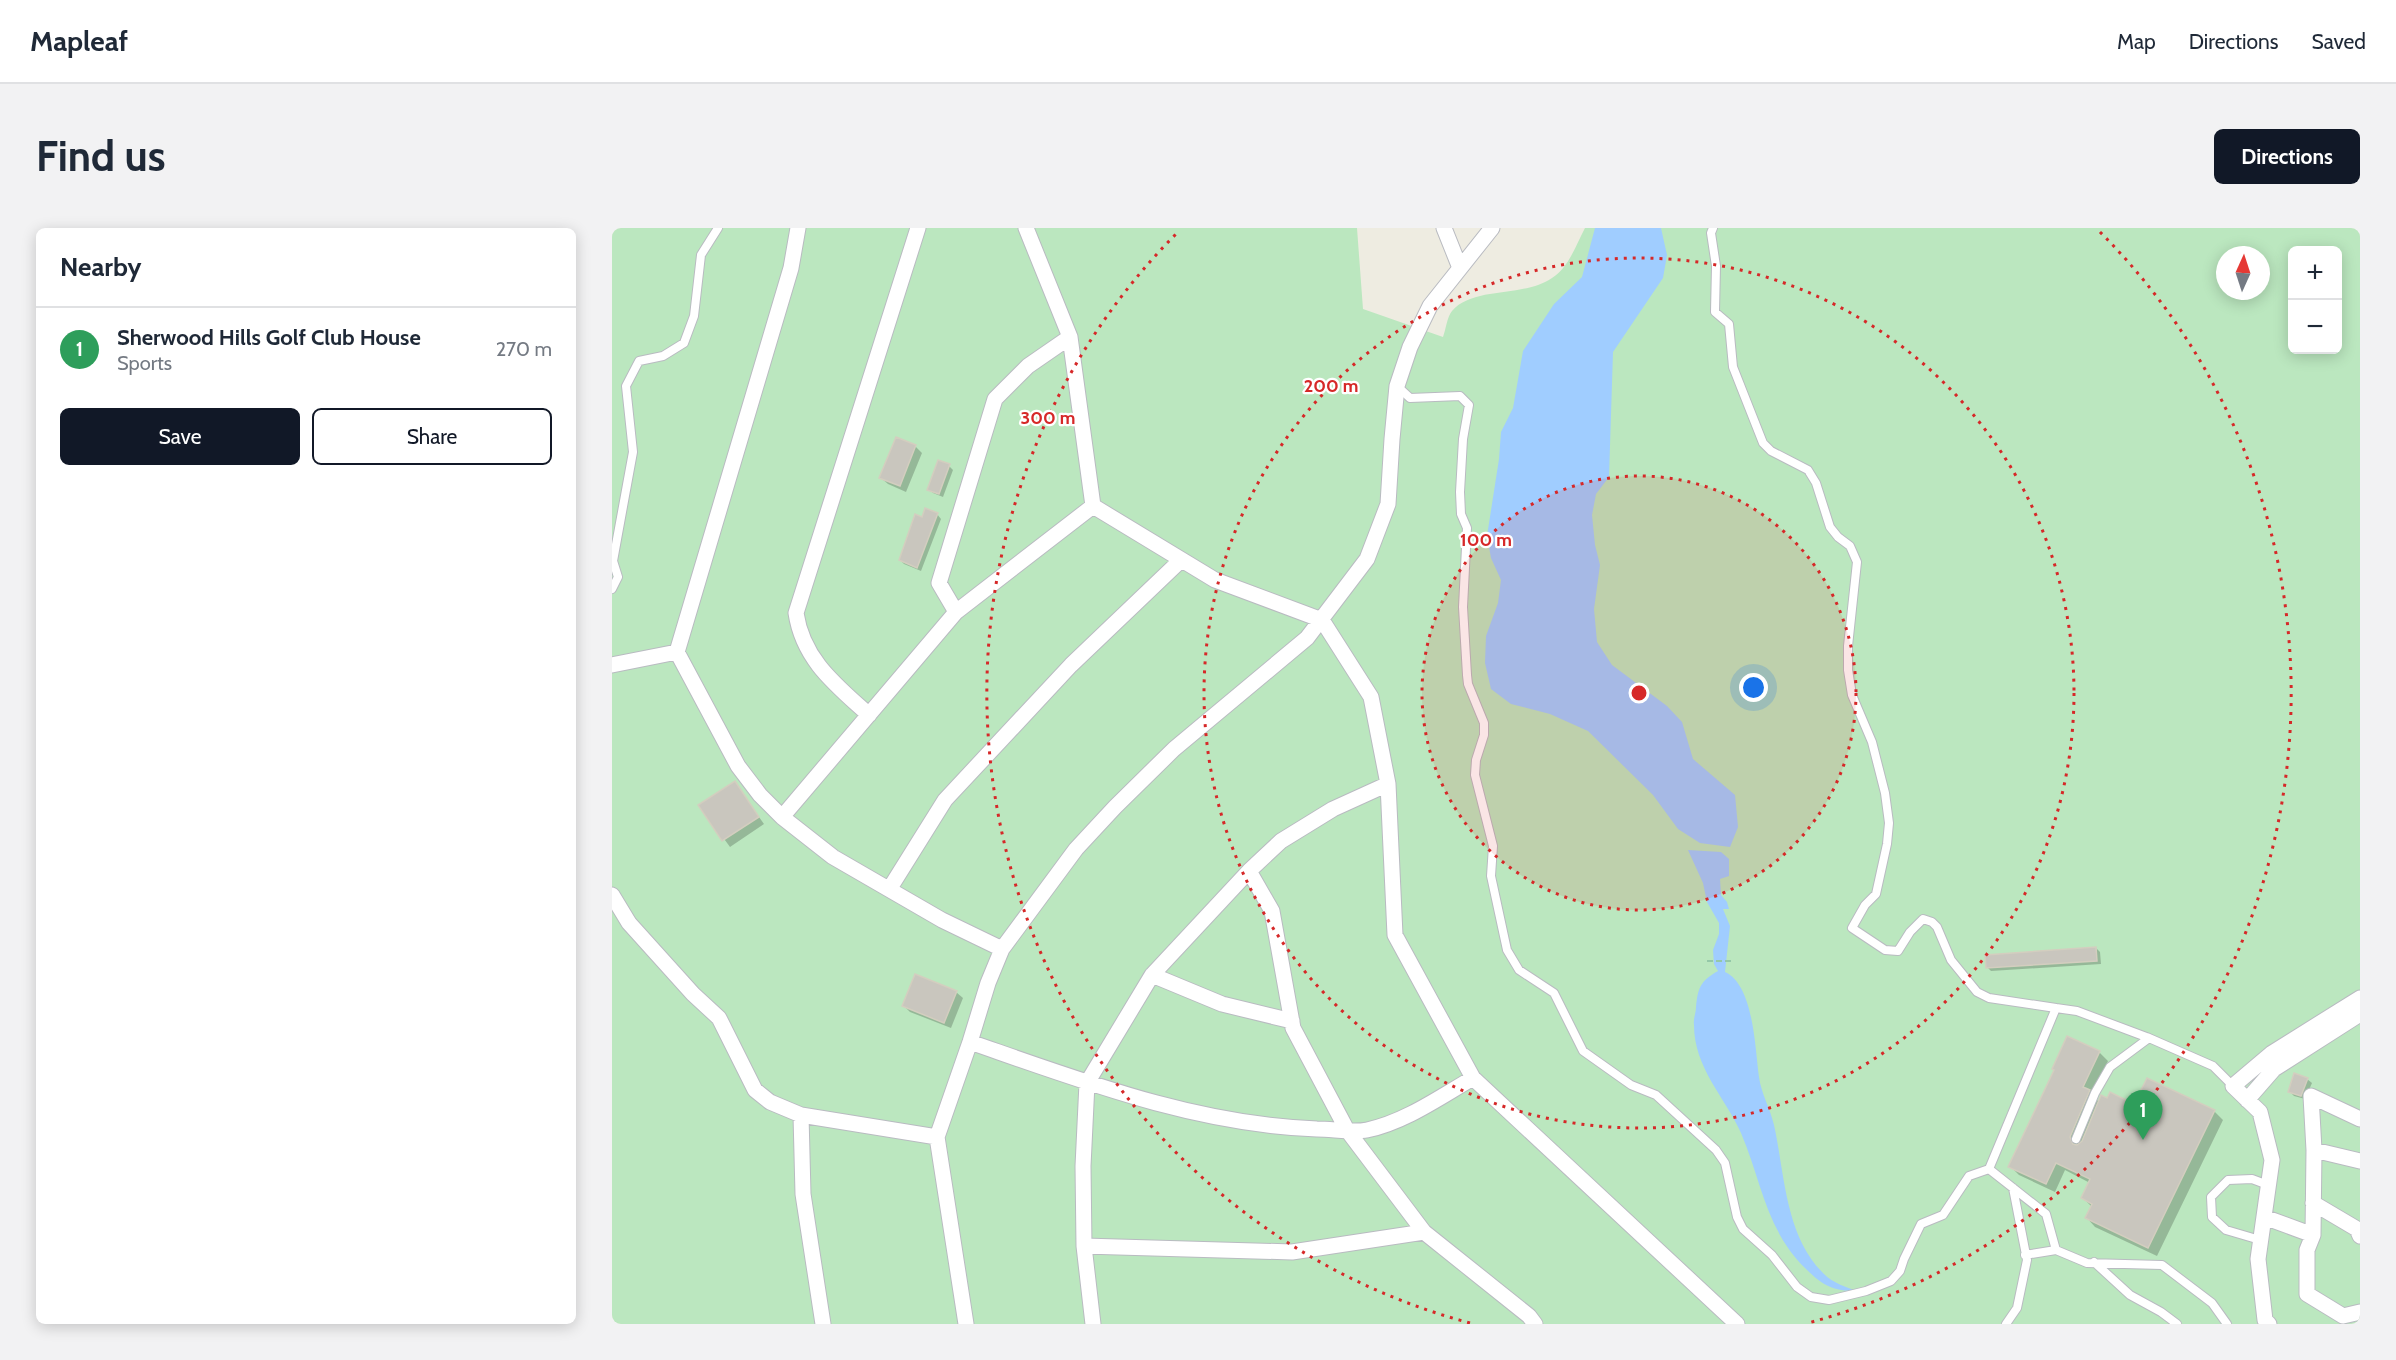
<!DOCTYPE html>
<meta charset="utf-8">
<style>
:root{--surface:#fff;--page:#f2f2f3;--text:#1f2937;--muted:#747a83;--line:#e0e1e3;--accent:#111827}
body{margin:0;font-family:Cabin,sans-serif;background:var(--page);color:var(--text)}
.controls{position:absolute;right:18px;top:18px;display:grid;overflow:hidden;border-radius:9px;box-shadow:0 3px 15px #0003}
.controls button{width:54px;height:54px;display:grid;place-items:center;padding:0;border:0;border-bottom:2px solid var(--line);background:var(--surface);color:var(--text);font:30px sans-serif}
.compass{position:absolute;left:1604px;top:18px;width:54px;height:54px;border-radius:50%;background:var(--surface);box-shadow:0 3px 15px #0003;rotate:3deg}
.you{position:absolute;left:1142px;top:460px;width:21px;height:21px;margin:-15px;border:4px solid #fff;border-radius:50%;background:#1a73e8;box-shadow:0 0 0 9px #1a73e833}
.badge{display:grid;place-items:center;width:39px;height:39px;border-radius:50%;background:var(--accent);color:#fff;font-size:20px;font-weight:700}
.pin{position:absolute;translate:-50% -50px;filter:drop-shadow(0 2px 3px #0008)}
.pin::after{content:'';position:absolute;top:32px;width:21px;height:18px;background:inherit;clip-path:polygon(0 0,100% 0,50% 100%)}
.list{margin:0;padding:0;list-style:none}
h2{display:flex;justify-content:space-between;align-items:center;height:78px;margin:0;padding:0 24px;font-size:26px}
h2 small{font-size:20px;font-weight:400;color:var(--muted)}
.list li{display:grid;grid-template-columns:39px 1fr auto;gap:18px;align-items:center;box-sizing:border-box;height:84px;padding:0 24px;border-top:2px solid var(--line)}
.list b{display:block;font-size:22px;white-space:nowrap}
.list p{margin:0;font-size:20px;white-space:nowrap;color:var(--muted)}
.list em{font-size:20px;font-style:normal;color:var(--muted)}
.actions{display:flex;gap:12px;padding:18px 24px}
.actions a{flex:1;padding:14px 0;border:2px solid var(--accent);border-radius:9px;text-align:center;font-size:21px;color:var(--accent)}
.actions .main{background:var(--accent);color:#fff}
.map{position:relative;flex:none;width:1748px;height:1096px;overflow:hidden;border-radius:9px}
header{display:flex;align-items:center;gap:36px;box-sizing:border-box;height:84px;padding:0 30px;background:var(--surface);border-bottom:2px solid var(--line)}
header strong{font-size:28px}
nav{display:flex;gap:33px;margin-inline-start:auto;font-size:21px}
.intro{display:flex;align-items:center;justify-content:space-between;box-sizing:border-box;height:144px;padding:0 36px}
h1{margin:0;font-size:42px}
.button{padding:15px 27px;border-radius:9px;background:var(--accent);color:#fff;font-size:21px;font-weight:700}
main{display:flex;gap:36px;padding:0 36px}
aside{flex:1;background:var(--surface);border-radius:9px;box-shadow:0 3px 15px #0003}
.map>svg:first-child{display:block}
.green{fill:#bbe7bf;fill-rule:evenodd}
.water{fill:#a0cdff}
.shadow{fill:#0003}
.building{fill:#c9c6be;stroke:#d3cebf;stroke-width:1.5}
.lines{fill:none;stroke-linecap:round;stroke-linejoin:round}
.lane-casing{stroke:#b9bbc1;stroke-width:10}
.street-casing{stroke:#b9bbc1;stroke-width:17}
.path{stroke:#94c8a8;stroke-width:2;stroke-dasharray:6 3;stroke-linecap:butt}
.lane{stroke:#fff;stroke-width:8}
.street{stroke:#fff;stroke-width:15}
.ring{fill:none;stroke:#d62828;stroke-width:3;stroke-dasharray:3 6}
.centre{fill:#d62828;stroke:#fff;stroke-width:3}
.ring-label{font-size:18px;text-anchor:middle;font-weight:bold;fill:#d62828;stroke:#fff;stroke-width:4.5;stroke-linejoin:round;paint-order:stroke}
</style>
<header>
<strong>Mapleaf</strong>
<nav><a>Map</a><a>Directions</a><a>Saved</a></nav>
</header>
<div class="intro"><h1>Find us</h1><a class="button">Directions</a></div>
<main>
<aside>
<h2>Nearby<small></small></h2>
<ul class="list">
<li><span class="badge" style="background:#2e9e5b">1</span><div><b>Sherwood Hills Golf Club House</b><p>Sports</p></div><em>270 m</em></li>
</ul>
<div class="actions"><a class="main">Save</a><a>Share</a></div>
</aside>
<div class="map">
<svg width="1748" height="1096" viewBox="0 0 1748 1096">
<rect width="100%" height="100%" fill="#eeece1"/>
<path class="green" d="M0,0H745L751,81L831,109C834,101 835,89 840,83C862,58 911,70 940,50C957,39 964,17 973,0H1748V1096H0ZM1680,22H1726V122H1680ZM1613,27H1649V63H1613Z"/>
<path class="water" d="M983,0H1049L1055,27L1051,50L1001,124L997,249L984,266L980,287L983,317L988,337L982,381L985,414L1000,437L1055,478L1070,494L1081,531L1123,567L1126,599L1118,619L1088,615L1066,601L1041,567L976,503L938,486L899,476L879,461L873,435L874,408L886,375L889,352L879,330L875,308L887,231L889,204L901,180L911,123L942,76L970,49Z
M1076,622L1109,624L1117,631V648L1108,651L1109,667L1115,674L1117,681H1111L1118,698L1113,744C1142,757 1143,821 1147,849C1149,865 1158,880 1162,897C1173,947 1173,1008 1212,1046C1221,1055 1234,1059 1245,1063C1220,1063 1210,1057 1193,1040C1153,1000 1150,954 1129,905C1113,869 1082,840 1082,797C1081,791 1084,785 1084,779C1086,760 1088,753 1106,743L1102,736L1101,722L1107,706V695L1095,674L1091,655Z"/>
<path class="shadow" d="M303,218L310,225L294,264L276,256L269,250Z
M337,238L341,242L331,269L321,265L317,261Z
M325,286L329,291L309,343L292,336L288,332L311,291Z
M123,555L152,596L118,619L88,578Z
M1484,720L1488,724L1489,736L1379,743L1375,739Z
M344,764L351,770L339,800L298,784L292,778Z
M1487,824L1496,833L1480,867L1487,874L1602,883L1611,892L1545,1028L1483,999L1475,990L1480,979L1471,970L1478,955L1453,942L1443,964L1407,947L1398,938Z
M1695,851L1700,855L1693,871L1682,868L1678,864Z"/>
<path class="building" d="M284,209L304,217L288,258L267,250Z
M326,232L338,236L327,266L315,262Z
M313,280L326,285L305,340L287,332L303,286L310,289Z
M123,553L147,589L110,613L86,577Z
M1484,719L1485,733L1374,740L1373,727Z
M303,746L345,763L332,795L290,778Z
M1455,808L1488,823L1471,859L1478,862L1458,909L1461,916L1465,917L1470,913L1489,867L1495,870L1498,864L1522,876L1535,850L1603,882L1536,1020L1473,990L1480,976L1469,970L1478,951L1444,935L1434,956L1396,939L1442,842L1440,841Z
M1682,845L1696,850L1689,868L1676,864Z"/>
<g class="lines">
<defs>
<path id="lane" d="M1101,0L1099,5L1104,38L1103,84L1117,96L1121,139L1151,215L1159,223L1196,242L1204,255L1218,299L1226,309L1238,318L1245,334L1236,418V442L1240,467L1260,514L1273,565L1277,595L1275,616L1264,666L1253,677L1240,700L1273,722L1286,723L1298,704L1311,691L1320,694L1325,699L1339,732L1365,764L1377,770L1444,780
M785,158L798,170L848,168L857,177L851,211L848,264L849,286L855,300L851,379L855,447L856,456L872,495V507L864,532L863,547L881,618L879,648L895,722L907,742L942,765L971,823L1019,857L1044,867L1104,922L1113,935L1125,989L1131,1001L1160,1027L1185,1059L1199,1069L1217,1072L1254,1063L1279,1053L1288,1043L1292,1031L1309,996L1331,987L1357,948L1377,941
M0,361L6,349L1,333L21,224L14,158L27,133L51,128L72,115L82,88L89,27L106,0
M1464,911L1483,865L1498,839L1537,810
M1648,1012L1614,1002L1600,989L1599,969L1616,952L1640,951L1656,957
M1413,1027L1444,1022
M1482,1034L1518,1067L1549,1084L1565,1096
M1394,1096L1405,1080L1415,1032L1401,960
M1615,1096L1600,1075L1550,1037L1475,1035L1444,1022L1434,986L1377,941L1444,780L1465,783L1537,810L1601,838L1621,858"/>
<path id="street" d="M414,0L458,109L481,278L603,352L710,392L759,469L776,556L783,707L861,850L1125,1096
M832,0L848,40
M344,384L327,355L383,171L416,138L458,109
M65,424L126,538L148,567L170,589L221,629L330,692L390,721
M0,437L65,424L179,40L186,0
M257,487C224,457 191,432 184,385L306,0
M170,589L344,384L481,278
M637,643L660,683L681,800L735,902L812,1004L917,1088L923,1096
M278,660L333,572L459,437L569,332
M0,667L17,695L81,766L107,790L143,862L158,874L189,887L325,909
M540,747L610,776L680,793
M358,814C470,853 585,897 705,901C721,901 740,905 755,902C793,894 828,869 861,850
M1635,872L1662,841L1748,786
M189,887L191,966L211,1096
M1748,891L1699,868L1702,922L1701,1007L1695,1022V1066L1731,1088L1748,1084
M1702,922L1748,933
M1701,975L1745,1001L1748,1008
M1652,989L1701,1007
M472,1018L680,1024L812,1004
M354,1096L325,909L358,814L376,755L390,721L464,621L503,579L562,521L695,410L755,331L776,276L780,211L785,158L798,119L818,78L880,0
M481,1096L472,1018L471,938L475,855L540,747L637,643L669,613L721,581L776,556
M1657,1096L1653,1092L1646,1031L1660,932L1648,884L1621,858L1660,825L1748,770"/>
</defs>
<use href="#lane" class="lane-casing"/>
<use href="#street" class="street-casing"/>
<path class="path" d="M1095,733H1119"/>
<use href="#lane" class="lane"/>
<use href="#street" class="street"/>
</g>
<circle cx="1027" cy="465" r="217" fill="#d62828" fill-opacity=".12"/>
<g class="ring">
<circle cx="1027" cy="465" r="217"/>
<circle cx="1027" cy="465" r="435"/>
<path d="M858 1095A652 652 0 0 1 566 4M1488 4A652 652 0 0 1 1196 1095"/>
</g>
<circle cx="1027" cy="465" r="9" class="centre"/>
<g class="ring-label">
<text x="719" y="164">200 m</text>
<text x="436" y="196">300 m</text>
<text x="874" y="318">100 m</text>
</g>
</svg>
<div class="controls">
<button>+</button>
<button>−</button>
</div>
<svg class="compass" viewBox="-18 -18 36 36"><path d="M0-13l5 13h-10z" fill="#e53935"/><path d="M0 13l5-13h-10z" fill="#747a83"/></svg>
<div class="you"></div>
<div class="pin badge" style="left:1531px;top:912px;background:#2e9e5b">1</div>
</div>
</main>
